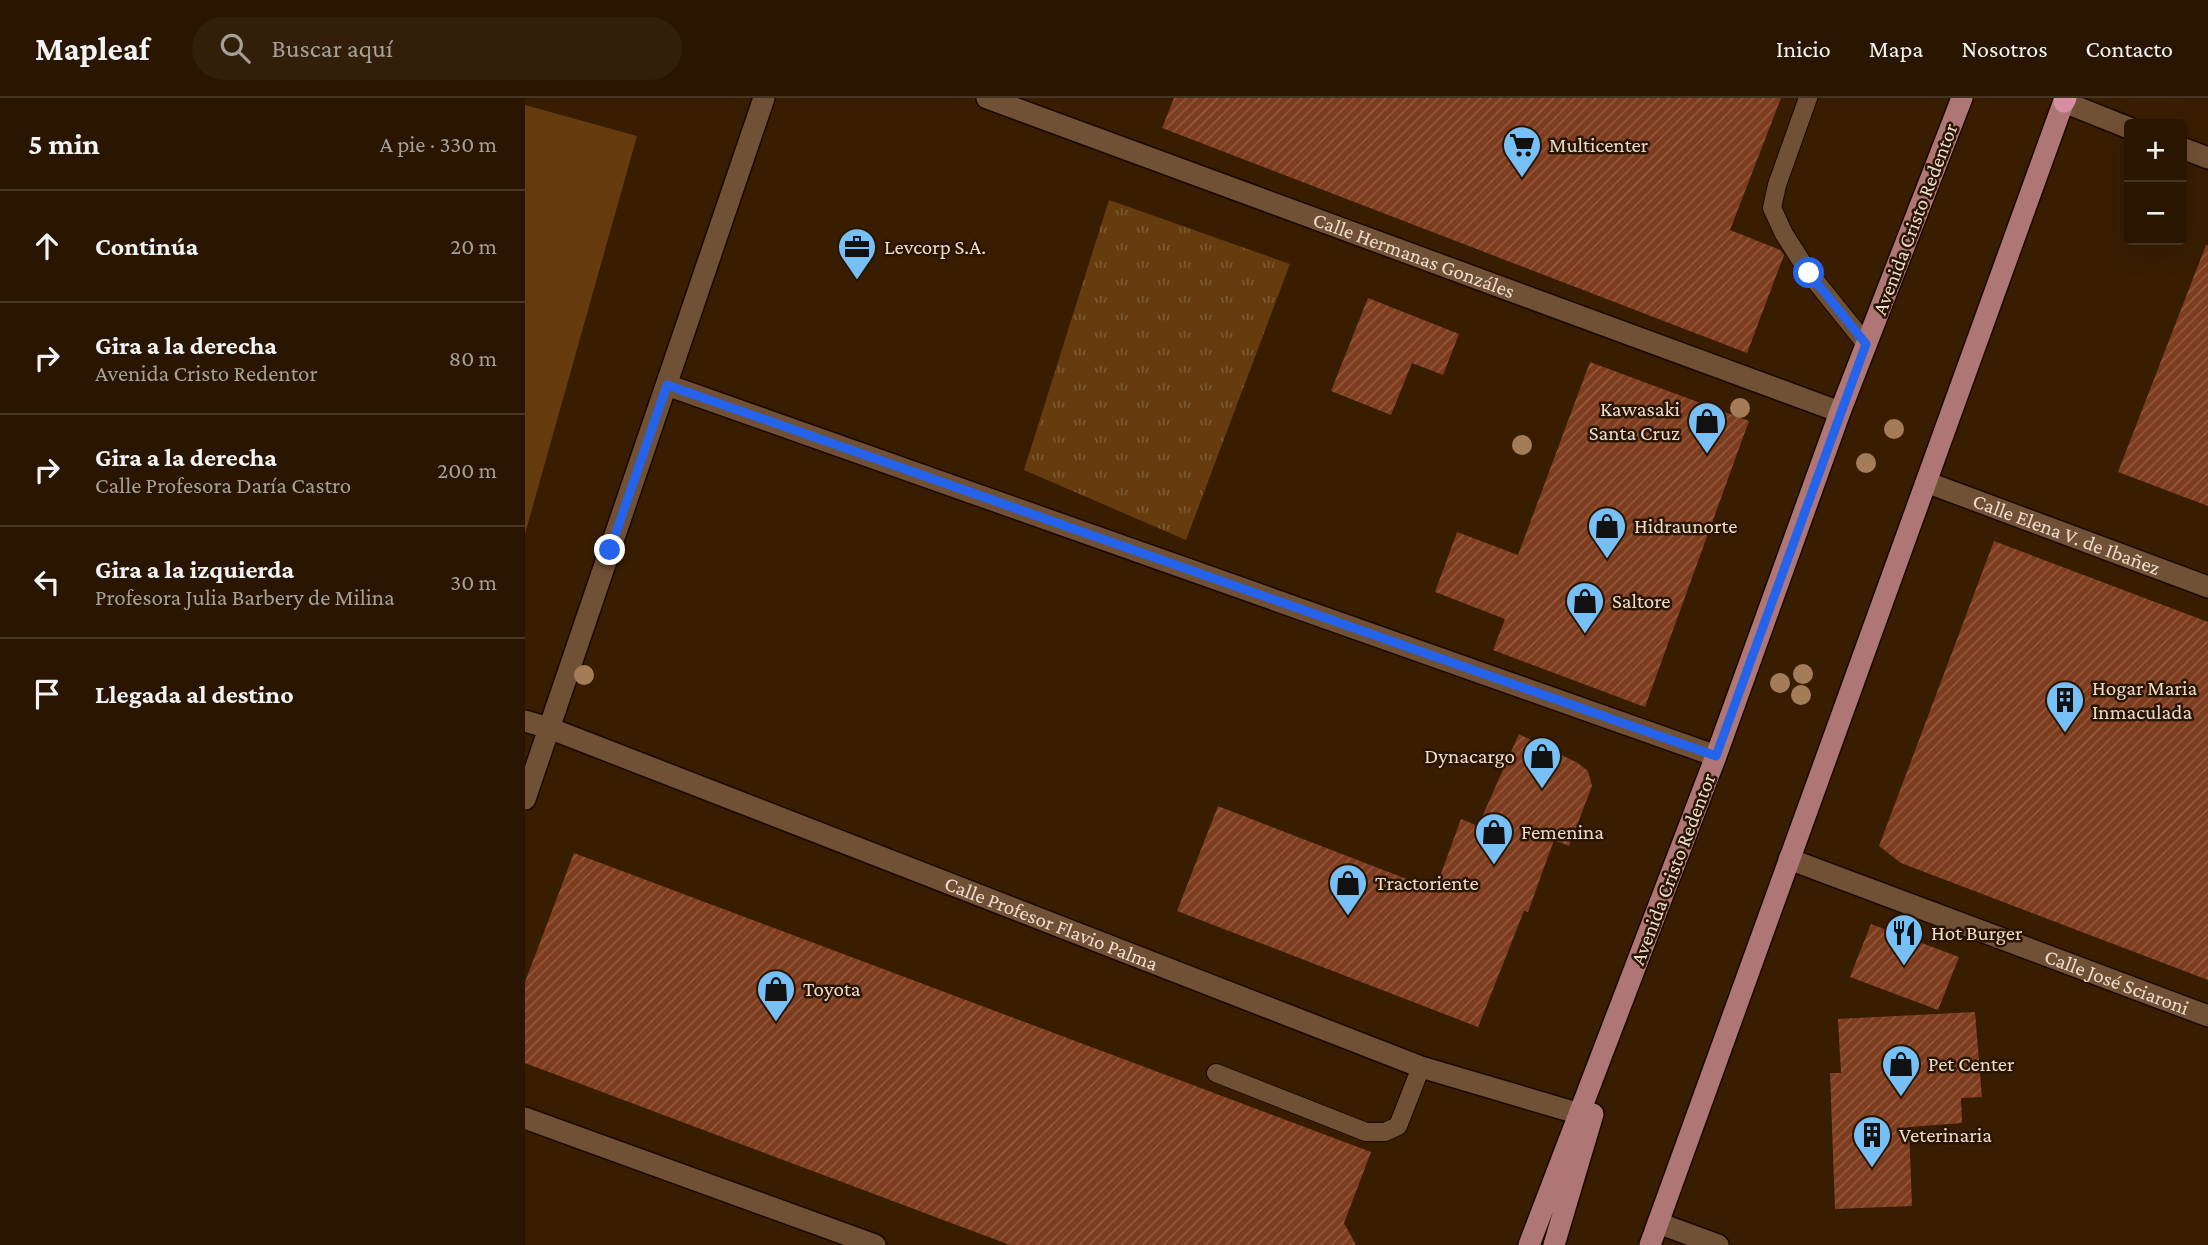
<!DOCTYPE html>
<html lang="es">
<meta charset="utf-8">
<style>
:root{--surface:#2a1600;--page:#321f0a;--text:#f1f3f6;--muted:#a59f99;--line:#463522}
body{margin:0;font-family:"Crimson Pro",serif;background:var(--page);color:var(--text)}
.controls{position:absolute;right:21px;top:21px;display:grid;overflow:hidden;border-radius:7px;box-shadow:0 7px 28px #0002}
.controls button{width:63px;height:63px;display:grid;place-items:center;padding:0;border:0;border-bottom:2px solid var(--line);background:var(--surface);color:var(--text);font:35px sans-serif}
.stop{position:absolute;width:21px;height:21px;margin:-16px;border:5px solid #2563eb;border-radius:50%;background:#fff}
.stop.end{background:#2563eb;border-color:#fff;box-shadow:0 2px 7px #0008}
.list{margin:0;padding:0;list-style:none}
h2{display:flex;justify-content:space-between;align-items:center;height:91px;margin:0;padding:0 28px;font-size:30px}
h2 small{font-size:23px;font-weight:400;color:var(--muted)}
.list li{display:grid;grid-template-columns:46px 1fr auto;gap:21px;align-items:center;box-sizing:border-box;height:112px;padding:0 28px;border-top:2px solid var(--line)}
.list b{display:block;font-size:26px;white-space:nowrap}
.list p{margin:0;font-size:23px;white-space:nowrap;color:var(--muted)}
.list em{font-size:23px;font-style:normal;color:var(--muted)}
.icon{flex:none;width:38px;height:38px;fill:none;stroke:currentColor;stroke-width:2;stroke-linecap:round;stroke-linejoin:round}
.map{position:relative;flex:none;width:1683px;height:1147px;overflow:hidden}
header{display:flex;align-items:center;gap:42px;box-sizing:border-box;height:98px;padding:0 35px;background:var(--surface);border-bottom:2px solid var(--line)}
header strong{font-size:33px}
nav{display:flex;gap:38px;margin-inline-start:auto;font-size:24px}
.search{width:490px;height:63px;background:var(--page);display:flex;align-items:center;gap:18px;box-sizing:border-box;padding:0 24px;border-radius:38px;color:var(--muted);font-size:26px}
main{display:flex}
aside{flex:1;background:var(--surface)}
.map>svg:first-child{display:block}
.grass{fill:#663c0e}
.park{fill:url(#park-tufts)}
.building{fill:url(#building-hatch)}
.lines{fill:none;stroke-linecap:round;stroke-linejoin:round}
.lane-casing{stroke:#1b0800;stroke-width:20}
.street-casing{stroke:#1b0800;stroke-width:24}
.primary-casing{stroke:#1b0800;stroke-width:24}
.highway-casing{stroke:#1b0800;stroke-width:24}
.lane{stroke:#715135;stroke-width:18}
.street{stroke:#715135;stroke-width:21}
.primary{stroke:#af7676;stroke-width:21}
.highway{stroke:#d88ea1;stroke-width:21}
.tree{fill:#a47d58}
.route{stroke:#2563eb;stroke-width:9}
.labels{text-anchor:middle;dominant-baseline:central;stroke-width:5;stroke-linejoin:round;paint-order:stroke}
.poi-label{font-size:21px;fill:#eedbcb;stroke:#2a1501;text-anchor:start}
.street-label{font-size:21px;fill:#eedbcb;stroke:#2a1501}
</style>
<header>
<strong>Mapleaf</strong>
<div class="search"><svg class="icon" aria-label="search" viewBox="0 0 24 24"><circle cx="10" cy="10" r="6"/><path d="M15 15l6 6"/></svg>Buscar aquí</div>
<nav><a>Inicio</a><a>Mapa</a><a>Nosotros</a><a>Contacto</a></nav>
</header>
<main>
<aside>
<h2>5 min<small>A pie · 330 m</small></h2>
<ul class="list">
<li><svg class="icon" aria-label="ahead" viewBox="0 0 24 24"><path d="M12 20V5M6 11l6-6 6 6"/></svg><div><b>Continúa</b></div><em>20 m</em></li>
<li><svg class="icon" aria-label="right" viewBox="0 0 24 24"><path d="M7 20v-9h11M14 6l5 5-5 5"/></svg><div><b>Gira a la derecha</b><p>Avenida Cristo Redentor</p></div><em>80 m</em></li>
<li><svg class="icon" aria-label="right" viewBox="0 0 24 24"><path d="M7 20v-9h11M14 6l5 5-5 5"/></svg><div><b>Gira a la derecha</b><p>Calle Profesora Daría Castro</p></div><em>200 m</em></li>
<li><svg class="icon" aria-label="left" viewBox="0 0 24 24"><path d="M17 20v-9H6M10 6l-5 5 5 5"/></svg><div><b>Gira a la izquierda</b><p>Profesora Julia Barbery de Milina</p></div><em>30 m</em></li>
<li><svg class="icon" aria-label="arrive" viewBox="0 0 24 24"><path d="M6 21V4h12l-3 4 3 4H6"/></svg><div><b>Llegada al destino</b></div></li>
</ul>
</aside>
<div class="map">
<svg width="1683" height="1147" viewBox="0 0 1683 1147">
<defs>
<pattern id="park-tufts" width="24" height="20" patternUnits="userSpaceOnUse" patternTransform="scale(1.75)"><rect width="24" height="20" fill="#663c0e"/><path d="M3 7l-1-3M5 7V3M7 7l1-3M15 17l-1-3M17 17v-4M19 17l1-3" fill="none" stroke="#7c5830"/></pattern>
<pattern id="building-hatch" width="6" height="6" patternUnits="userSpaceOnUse" patternTransform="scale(1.75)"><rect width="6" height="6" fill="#7e3c1f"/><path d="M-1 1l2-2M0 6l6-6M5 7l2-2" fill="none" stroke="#91583e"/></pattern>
</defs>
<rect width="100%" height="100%" fill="#381d00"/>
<path class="grass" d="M0,7L112,38L0,436Z"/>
<path class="park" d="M584,102L765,166L661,442L499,372Z"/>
<path class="building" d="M649,0H1256L1205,132L1255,152L1259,157L1222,255L637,30Z
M1681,147H1683V408L1593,374Z
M843,200L934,236L918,277L887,265L866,317L806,293Z
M1065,264L1224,323L1120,609L968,552L980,521L910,494L932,434L993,457Z
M1469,443L1683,524V882L1376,765L1354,748Z
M994,636L1053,665L1063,673L1067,688L1044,748L1029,742L1003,814L999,813L953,929L652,813L693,708L910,792L936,721L953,728Z
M49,755L846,1054L819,1125L831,1147H485L0,965V884Z
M1346,826L1434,859L1413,912L1325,879Z
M1450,914L1457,999L1436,1000L1437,1025L1384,1029L1387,1108L1310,1111L1305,975H1316L1313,921Z"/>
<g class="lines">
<defs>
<path id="lane" d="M1283,0L1252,87L1247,110L1259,136L1284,175L1341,246
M691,975L841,1034H860L873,1028L896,969"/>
<g id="street">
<path id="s1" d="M462,0L1315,314"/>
<path d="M1539,4L1604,30"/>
<path d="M1657,50L1683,60"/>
<path d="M142,287L1191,658"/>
<path id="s2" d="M1401,384L1683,489"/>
<path id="s3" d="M0,623L24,630L896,969L1055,1016"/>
<path d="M0,701L239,0"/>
<path id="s4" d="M1264,761L1683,918"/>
<path d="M0,1020L350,1147"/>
<path d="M1133,1125L1193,1147"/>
</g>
<path id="primary" d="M1004,1147L1191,658L1315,314L1437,0
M1029,1147L1068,1016
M1125,1147L1540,0"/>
<path id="highway" d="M1539,4L1541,0"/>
</defs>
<use href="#lane" class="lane-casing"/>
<use href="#street" class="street-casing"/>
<use href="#primary" class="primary-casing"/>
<use href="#highway" class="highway-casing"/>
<use href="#lane" class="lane"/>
<use href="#street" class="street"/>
<use href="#primary" class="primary"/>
<use href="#highway" class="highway"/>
</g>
<g class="tree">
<circle cx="1215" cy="310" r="10"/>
<circle cx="1369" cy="331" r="10"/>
<circle cx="997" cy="347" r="10"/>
<circle cx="1341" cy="365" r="10"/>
<circle cx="1278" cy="576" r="10"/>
<circle cx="59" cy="577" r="10"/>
<circle cx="1255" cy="585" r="10"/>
<circle cx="1276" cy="597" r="10"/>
</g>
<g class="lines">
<path class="route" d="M85,452L142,287L1191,658L1341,246L1284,175"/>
</g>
<defs>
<symbol id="supermarket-pin" viewBox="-11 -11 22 30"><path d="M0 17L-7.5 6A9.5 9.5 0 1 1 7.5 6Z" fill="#76c0f7" stroke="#2a1501"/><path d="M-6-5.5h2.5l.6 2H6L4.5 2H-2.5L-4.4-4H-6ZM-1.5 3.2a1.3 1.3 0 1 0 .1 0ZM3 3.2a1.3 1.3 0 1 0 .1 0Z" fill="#111"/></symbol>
<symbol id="office-pin" viewBox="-11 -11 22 30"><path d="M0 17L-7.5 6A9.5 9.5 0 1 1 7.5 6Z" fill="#76c0f7" stroke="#2a1501"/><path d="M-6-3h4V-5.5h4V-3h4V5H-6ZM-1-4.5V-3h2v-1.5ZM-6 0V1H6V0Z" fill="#111"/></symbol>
<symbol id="shop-pin" viewBox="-11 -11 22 30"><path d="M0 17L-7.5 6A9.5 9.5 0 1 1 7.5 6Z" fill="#76c0f7" stroke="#2a1501"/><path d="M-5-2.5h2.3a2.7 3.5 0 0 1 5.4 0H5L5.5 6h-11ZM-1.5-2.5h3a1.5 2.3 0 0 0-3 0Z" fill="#111"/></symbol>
<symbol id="building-pin" viewBox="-11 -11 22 30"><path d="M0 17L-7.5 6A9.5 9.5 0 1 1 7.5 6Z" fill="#76c0f7" stroke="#2a1501"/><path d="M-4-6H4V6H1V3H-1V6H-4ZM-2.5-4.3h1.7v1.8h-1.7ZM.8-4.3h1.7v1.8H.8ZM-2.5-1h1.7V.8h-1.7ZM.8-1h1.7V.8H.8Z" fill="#111"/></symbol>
<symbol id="restaurant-pin" viewBox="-11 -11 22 30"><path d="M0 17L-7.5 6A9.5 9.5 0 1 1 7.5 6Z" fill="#76c0f7" stroke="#2a1501"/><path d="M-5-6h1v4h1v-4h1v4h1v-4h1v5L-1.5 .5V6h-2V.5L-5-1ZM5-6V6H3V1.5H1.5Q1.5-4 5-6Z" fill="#111"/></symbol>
</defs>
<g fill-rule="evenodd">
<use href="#supermarket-pin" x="975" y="25" width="44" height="60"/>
<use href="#office-pin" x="310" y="127" width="44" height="60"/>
<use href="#shop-pin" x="1160" y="301" width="44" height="60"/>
<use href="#shop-pin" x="1060" y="406" width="44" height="60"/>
<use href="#shop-pin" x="1038" y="481" width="44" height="60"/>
<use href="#building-pin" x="1518" y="580" width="44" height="60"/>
<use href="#shop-pin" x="995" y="636" width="44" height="60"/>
<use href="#shop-pin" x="947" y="712" width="44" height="60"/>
<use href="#shop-pin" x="801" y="763" width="44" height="60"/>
<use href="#restaurant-pin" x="1357" y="813" width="44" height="60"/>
<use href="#shop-pin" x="229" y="869" width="44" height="60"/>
<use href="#shop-pin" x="1354" y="944" width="44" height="60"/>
<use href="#building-pin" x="1325" y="1015" width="44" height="60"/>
</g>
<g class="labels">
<g class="poi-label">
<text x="1024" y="47">Multicenter</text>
<text x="359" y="149">Levcorp S.A.</text>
<text x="1155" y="311" text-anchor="end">Kawasaki<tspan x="1155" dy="24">Santa Cruz</tspan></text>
<text x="1109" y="428">Hidraunorte</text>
<text x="1087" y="503">Saltore</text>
<text x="1567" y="590">Hogar Maria<tspan x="1567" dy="24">Inmaculada</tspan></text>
<text x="990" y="658" text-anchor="end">Dynacargo</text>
<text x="996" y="734">Femenina</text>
<text x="850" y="785">Tractoriente</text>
<text x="1406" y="835">Hot Burger</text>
<text x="278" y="891">Toyota</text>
<text x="1403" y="966">Pet Center</text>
<text x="1374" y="1037">Veterinaria</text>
</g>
<g class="street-label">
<text transform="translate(1390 121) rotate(-69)">Avenida Cristo Redentor</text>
<text stroke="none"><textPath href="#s1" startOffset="455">Calle Hermanas Gonzáles</textPath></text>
<text stroke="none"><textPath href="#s2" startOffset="150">Calle Elena V. de Ibañez</textPath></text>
<text transform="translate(1148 771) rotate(-69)">Avenida Cristo Redentor</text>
<text stroke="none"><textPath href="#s3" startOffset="564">Calle Profesor Flavio Palma</textPath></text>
<text stroke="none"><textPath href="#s4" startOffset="350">Calle José Sciaroni</textPath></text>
</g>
</g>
</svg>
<div class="controls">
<button>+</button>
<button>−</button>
</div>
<div class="stop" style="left:1284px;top:175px"></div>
<div class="stop end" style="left:85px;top:452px"></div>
</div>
</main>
